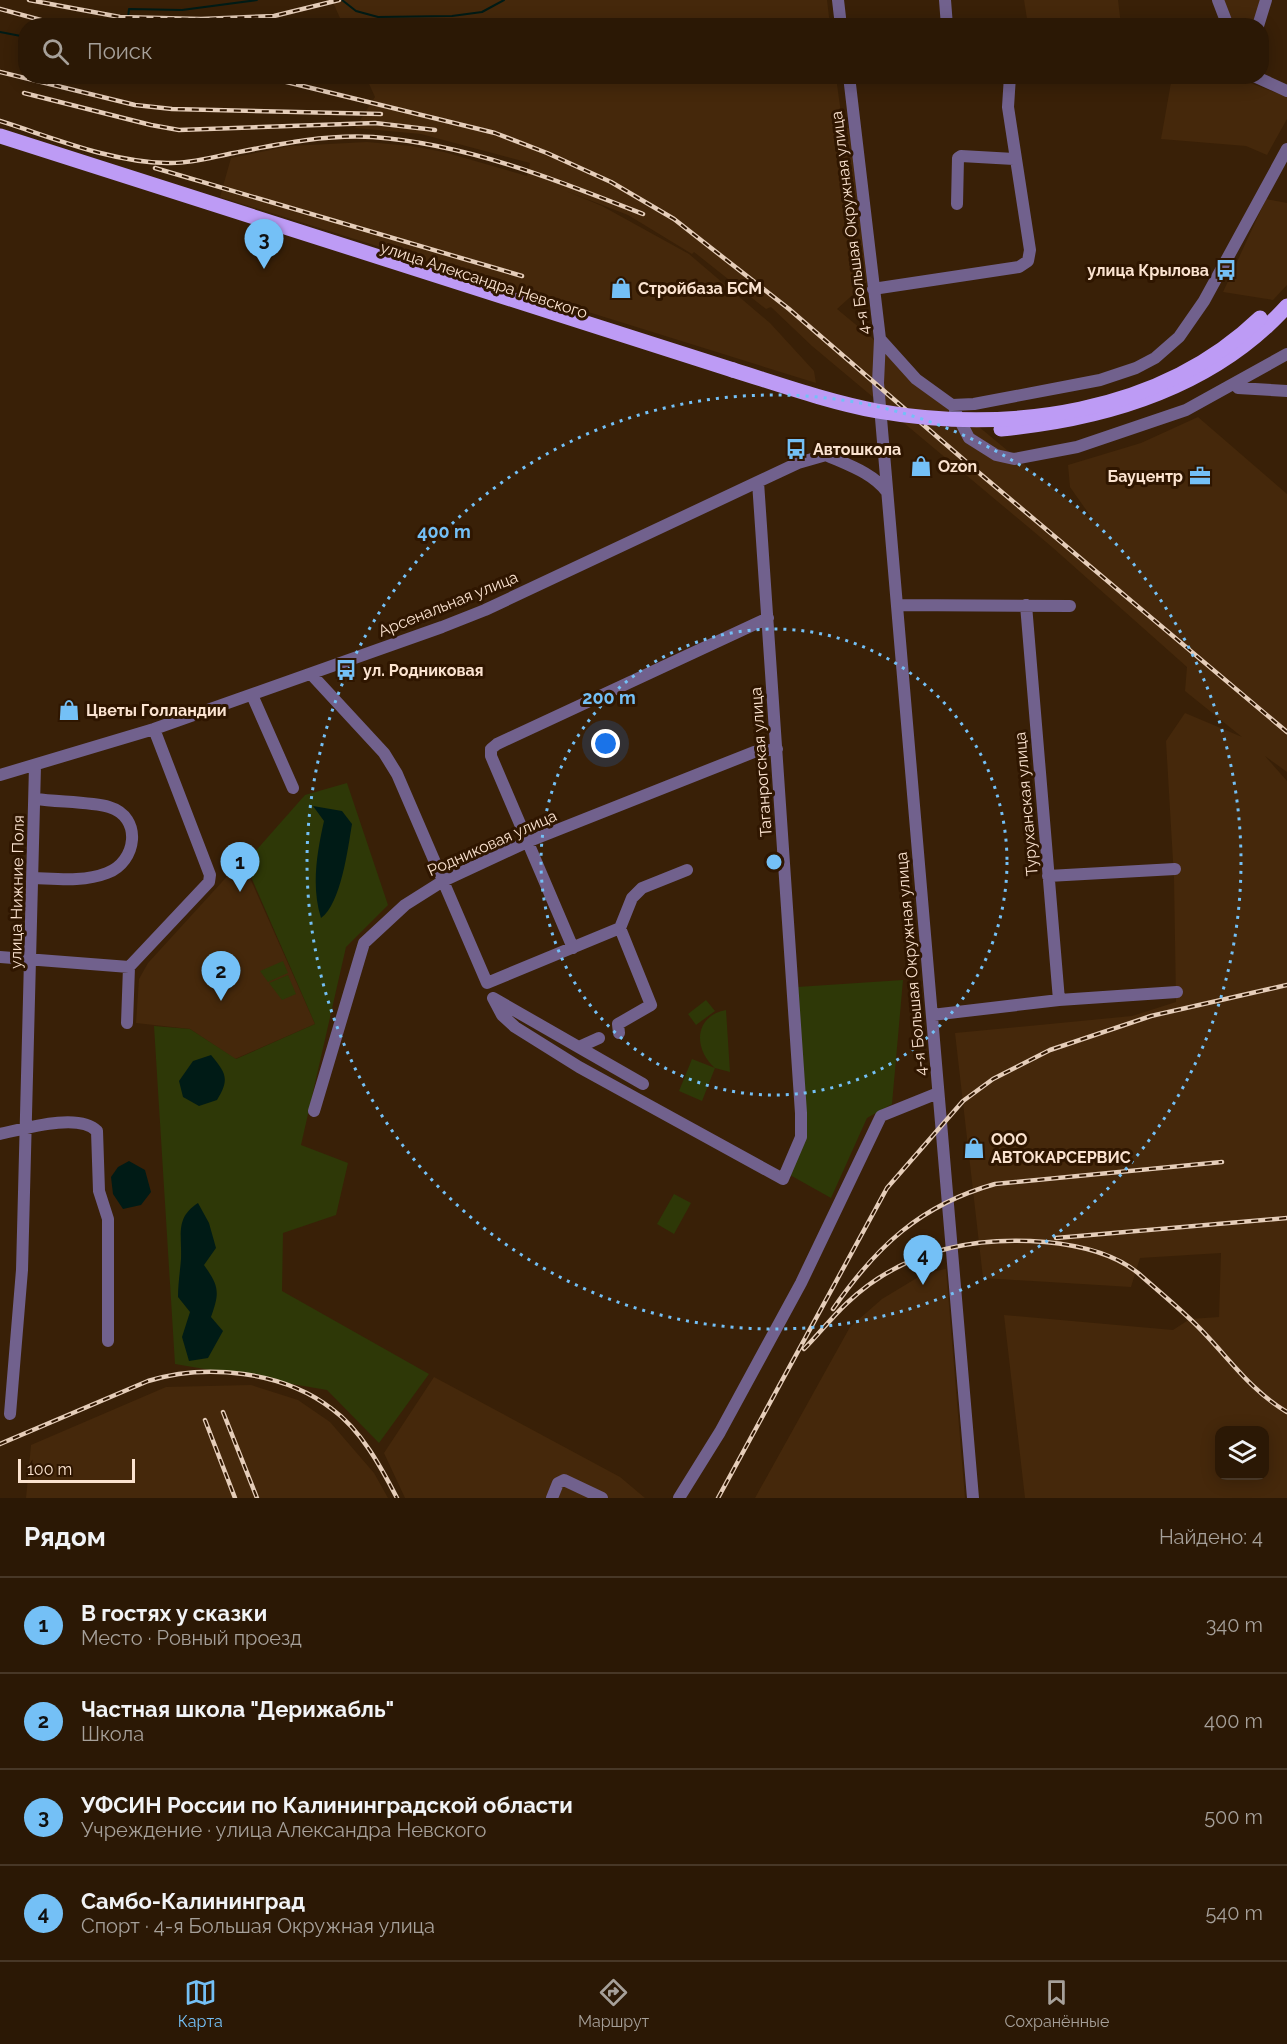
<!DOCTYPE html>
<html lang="ru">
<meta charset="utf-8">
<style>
:root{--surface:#2b1805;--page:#372513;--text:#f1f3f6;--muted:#a6a09a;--line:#473727;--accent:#74c0f6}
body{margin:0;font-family:Raleway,sans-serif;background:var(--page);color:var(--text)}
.controls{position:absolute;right:18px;bottom:18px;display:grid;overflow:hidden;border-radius:12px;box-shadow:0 3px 15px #0003}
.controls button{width:54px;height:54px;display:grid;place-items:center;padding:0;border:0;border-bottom:2px solid var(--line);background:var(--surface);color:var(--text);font:30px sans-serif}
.scale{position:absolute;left:18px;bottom:15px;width:117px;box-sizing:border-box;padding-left:6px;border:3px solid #fbe3d0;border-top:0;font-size:16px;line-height:21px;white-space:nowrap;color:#fbe3d0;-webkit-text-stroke:4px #2f1600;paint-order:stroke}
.you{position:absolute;left:606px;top:744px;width:21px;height:21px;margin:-15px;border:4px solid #fff;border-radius:50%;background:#1a73e8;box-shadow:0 0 0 9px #1a73e833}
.badge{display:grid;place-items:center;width:39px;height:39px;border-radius:50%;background:var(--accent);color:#111;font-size:20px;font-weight:700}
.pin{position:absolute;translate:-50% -50px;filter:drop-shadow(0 2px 3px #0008)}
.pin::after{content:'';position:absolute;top:32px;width:21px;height:18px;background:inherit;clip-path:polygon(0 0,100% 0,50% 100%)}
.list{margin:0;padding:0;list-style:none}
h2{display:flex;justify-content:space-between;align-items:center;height:78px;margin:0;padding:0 24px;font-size:26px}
h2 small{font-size:20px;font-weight:400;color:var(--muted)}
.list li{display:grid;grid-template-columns:39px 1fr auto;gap:18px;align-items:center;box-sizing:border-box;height:96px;padding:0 24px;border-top:2px solid var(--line)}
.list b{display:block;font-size:22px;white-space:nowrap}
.list p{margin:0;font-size:20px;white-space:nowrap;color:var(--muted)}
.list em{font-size:20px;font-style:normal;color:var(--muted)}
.icon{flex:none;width:33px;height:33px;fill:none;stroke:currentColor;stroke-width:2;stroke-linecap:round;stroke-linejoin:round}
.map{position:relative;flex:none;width:1287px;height:1498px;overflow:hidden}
.search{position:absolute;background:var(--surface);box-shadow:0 3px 15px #0003;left:18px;right:18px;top:18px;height:66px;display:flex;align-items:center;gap:15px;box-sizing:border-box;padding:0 21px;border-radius:24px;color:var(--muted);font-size:22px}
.sheet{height:462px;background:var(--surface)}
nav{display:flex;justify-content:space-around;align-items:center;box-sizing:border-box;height:84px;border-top:2px solid var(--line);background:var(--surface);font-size:16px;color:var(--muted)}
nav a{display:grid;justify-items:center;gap:3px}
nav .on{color:var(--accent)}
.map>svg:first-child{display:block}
.built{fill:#45280b;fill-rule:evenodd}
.green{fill:#2e3807}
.water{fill:#001b16}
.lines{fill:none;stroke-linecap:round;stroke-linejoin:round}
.stream{stroke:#001b16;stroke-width:2}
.minor{stroke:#71618d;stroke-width:12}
.major{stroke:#bd9bf5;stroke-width:15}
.rail-casing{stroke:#e5cdb9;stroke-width:4.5}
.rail{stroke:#2f1600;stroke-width:2;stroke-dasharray:7;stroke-linecap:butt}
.major-bridge{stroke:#bd9bf5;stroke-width:15}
.ring{fill:none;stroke:#74c0f6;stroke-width:3;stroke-dasharray:3 6}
.labels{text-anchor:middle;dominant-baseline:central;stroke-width:6;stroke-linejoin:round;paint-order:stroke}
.street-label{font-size:16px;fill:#fbe3d0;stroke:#2f1600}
.poi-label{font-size:16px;font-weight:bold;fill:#fbe3d0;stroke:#2f1600;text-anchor:start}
.centre{fill:#74c0f6;stroke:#2f1600;stroke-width:3}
.ring-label{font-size:18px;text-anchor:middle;font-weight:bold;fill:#74c0f6;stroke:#2f1600;stroke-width:6;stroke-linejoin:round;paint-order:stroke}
</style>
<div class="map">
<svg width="1287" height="1498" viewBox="0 0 1287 1498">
<rect width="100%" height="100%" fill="#392007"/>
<path class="built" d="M332,0H827L830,25H343Z
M1024,0H1118L1121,25H1028Z
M1220,0H1261L1253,25H1230Z
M366,77H836L843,128H850L869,280L837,309L1096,524L1070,487L1068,465L1141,443L1198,417L1287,494V772L1265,756L1287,781V1498H1025L1004,1315L1173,1330L1190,1319L1219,1317L1221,1253L1140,1258L1131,1287L983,1278L955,1033L1132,1016L1176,1002L1174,878L1166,741L1185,713L1242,737L1185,691L1187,667L1052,547L812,346L771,307L766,309L694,252L692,254L628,215L566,191L602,206L689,254L770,323L814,371L816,383L220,197L231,158L290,146L367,142L411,146L444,152L527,176L530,163L421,134L355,128L375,97ZM1220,1430H1264V1476H1220Z
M1172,77H1235L1287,97V119L1267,155L1246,146L1161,139Z
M1266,199L1287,203V285L1273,300L1223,292Z
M242,860L315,1024L235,1059L190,1029L136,1023L139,979L148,963Z
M946,1269L965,1498H755L850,1327L882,1299L925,1273Z
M434,1377L620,1477L645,1498H405L384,1453Z
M251,1385L298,1400L330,1422L374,1473L388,1498H26L31,1445L166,1387Z"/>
<path class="green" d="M347,783L388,905L346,947L301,1145L348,1163L336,1215L283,1233L282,1291L429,1374L379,1443L327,1390L175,1364L154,1026L190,1029L236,1059L315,1024L245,863L305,795Z
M283,961L288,973L268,982L260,971Z
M288,975L296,994L282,1000L269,983Z
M903,980L892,1104L867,1118L831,1198L790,1175L807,1130L797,987Z
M706,1000L715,1011L696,1025L688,1014Z
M726,1010L730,1072L715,1068L702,1101L679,1091L692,1059L715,1068C693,1049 694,1016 726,1010Z
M674,1194L691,1203L674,1234L657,1224Z"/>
<path class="water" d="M313,806L342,811L352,824C348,848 341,904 321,918C311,887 317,852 324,821Z
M211,1055C226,1073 230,1079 217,1100L199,1106L183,1097L179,1081L193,1061Z
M129,1161L145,1170L151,1192L141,1205L123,1209L113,1194L111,1177L118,1167Z
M198,1203L209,1223L216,1248L204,1265C219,1286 220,1292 211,1317L223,1331L208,1358L189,1361L182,1337L190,1312L178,1297C178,1284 180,1272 181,1259C182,1234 175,1218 198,1203Z"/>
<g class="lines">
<path class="stream" d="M342,0L356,11L378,17L452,16L482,12L504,0
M127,26L129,9L182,10L257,0
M0,32L26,37"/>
<path class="minor" d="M838,0L841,26
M945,0L947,26
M1218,0L1228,26
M1258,26L1266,0
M849,76L880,339L916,379L952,405L974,404L1100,380L1136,368L1155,358L1179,337L1204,301L1287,149
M1113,76L1129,78
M1254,76L1287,91
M957,204L958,158L961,156L1014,159
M873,289L1019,267L1028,261L1030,250L1008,107L1010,76
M880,339L878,383L973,1498
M1235,384L1238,388L1287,391
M955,411L969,438L996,455L1014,459L1077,447L1186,410L1287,354
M897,605L1070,606
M311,674L384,753L397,774L487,983L620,928L651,1005L618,1024L619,1033
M252,695L293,788
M0,775L154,729L442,627L485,610L798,463L826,455C848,465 873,473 887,492
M1048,876L1175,869
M34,878C59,879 84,882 107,873C137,862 143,817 109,807C92,802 57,802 36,799
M620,928L632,898L642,888L687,870
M573,948L491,756V749L497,744L768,618
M0,957L129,967
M493,998L502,1015L515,1027L579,1067L783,1179L801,1137V1113L758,482
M493,998L643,1084
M1059,1000L1177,992
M932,1015L1059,1000L1026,605
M127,1023L129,967L209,882L210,875L154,729
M579,1047L599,1038
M314,1111L364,943L405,905L443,881L527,842L754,752L777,749
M0,1134C23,1129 79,1112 97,1131L99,1191L108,1219V1341
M10,1414L22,1270L35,766
M552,1498L558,1483L564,1480L602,1498
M679,1498L720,1432L801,1283L881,1116L938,1093"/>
<path class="major" d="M0,136L733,370
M1001,429C1107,419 1214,387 1287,306"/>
<defs>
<path id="rail" d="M29,0L120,17L201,19L274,16L339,0
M0,9L63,26
M0,72L135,105L172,109L381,114
M262,76L495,133L547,153L611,182L674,219L789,309L978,472L1287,732
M24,93L151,125L179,130L375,123L435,130
M0,121C54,138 110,162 167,163C189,164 212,157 234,153C279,144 327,134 373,137C467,144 557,180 643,214
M155,168L522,276
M1056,1238L1287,1218
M833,1309C876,1247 920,1205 995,1184L1222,1162
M804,1349C819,1334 832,1317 847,1303C902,1251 972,1236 1045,1242C1077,1245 1112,1252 1138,1273C1155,1288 1173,1303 1189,1318C1223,1349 1246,1388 1287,1412
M223,1412L257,1498
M205,1420L235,1498
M0,1444L148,1381C206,1363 283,1371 332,1409C361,1430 381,1467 397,1498
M718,1498L887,1188L963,1101L993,1079L1050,1050L1151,1016L1287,985"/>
</defs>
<use href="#rail" class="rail-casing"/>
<use href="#rail" class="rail"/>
<path class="major-bridge" d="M733,370C781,385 829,402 877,411C1009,434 1160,414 1260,318"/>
</g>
<g class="ring">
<circle cx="774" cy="862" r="233"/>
<circle cx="774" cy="862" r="467"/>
</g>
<defs>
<symbol id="bus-bare" viewBox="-9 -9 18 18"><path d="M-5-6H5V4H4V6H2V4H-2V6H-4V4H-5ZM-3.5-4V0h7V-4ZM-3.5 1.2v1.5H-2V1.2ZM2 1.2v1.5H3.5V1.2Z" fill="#74c0f6" stroke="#2f1600" stroke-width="2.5" paint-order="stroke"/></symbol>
<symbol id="shop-bare" viewBox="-9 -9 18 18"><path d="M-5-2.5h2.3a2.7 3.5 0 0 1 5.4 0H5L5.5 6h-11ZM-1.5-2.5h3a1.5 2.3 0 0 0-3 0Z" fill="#74c0f6" stroke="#2f1600" stroke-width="2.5" paint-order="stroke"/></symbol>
<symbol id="office-bare" viewBox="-9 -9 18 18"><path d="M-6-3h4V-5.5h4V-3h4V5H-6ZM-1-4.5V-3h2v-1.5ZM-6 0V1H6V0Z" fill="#74c0f6" stroke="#2f1600" stroke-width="2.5" paint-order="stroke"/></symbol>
</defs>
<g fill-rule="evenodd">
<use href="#bus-bare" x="1211" y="255" width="30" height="30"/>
<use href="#shop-bare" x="606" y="273" width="30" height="30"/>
<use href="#bus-bare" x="781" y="434" width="30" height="30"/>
<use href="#shop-bare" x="906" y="451" width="30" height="30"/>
<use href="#office-bare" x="1185" y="461" width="30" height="30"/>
<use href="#bus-bare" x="331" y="655" width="30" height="30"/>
<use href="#shop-bare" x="54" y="695" width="30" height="30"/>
<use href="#shop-bare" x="959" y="1133" width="30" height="30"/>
</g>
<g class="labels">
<g class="street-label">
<text transform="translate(850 223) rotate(-97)">4-я Большая Окружная улица</text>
<text transform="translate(484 280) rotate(18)">улица Александра Невского</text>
<text transform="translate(448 604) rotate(-22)">Арсенальная улица</text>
<text transform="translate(761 762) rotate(-94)">Таганрогская улица</text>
<text transform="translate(1026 804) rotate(-95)">Туруханская улица</text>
<text transform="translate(492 843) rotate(-24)">Родниковая улица</text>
<text transform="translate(17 892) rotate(-89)">улица Нижние Поля</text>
<text transform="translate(911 964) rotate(-95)">4-я Большая Окружная улица</text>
</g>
<g class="poi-label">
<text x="1209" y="270" text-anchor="end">улица Крылова</text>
<text x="638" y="288">Стройбаза БСМ</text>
<text x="813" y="449">Автошкола</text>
<text x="938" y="466">Ozon</text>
<text x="1183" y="476" text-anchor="end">Бауцентр</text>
<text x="363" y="670">ул. Родниковая</text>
<text x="86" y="710">Цветы Голландии</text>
<text x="991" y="1139">ООО<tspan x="991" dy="18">АВТОКАРСЕРВИС</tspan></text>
</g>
</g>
<circle cx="774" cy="862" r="9" class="centre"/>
<g class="ring-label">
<text x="444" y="538">400 m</text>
<text x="609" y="704">200 m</text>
</g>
</svg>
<div class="controls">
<button><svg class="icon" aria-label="layers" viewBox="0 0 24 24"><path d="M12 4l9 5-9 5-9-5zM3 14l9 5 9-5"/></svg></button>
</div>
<div class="scale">100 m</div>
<div class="you"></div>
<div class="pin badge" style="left:240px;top:892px">1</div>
<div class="pin badge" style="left:221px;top:1001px">2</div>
<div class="pin badge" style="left:264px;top:269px">3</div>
<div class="pin badge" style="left:923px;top:1285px">4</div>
<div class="search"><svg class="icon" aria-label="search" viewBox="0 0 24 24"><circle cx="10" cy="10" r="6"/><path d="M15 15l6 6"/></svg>Поиск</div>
</div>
<section class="sheet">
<h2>Рядом<small>Найдено: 4</small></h2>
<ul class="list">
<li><span class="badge">1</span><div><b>В гостях у сказки</b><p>Место · Ровный проезд</p></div><em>340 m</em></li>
<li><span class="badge">2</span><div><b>Частная школа &quot;Дерижабль&quot;</b><p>Школа</p></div><em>400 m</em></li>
<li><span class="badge">3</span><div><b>УФСИН России по Калининградской области</b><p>Учреждение · улица Александра Невского</p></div><em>500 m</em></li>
<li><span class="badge">4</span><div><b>Самбо-Калининград</b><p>Спорт · 4-я Большая Окружная улица</p></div><em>540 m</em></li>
</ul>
</section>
<nav>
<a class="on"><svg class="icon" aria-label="map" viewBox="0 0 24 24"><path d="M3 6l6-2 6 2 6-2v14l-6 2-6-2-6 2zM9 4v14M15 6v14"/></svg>Карта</a>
<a><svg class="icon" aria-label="directions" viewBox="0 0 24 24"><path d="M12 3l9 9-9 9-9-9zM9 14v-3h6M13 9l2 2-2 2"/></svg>Маршрут</a>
<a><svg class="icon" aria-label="saved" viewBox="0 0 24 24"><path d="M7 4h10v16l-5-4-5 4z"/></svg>Сохранённые</a>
</nav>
